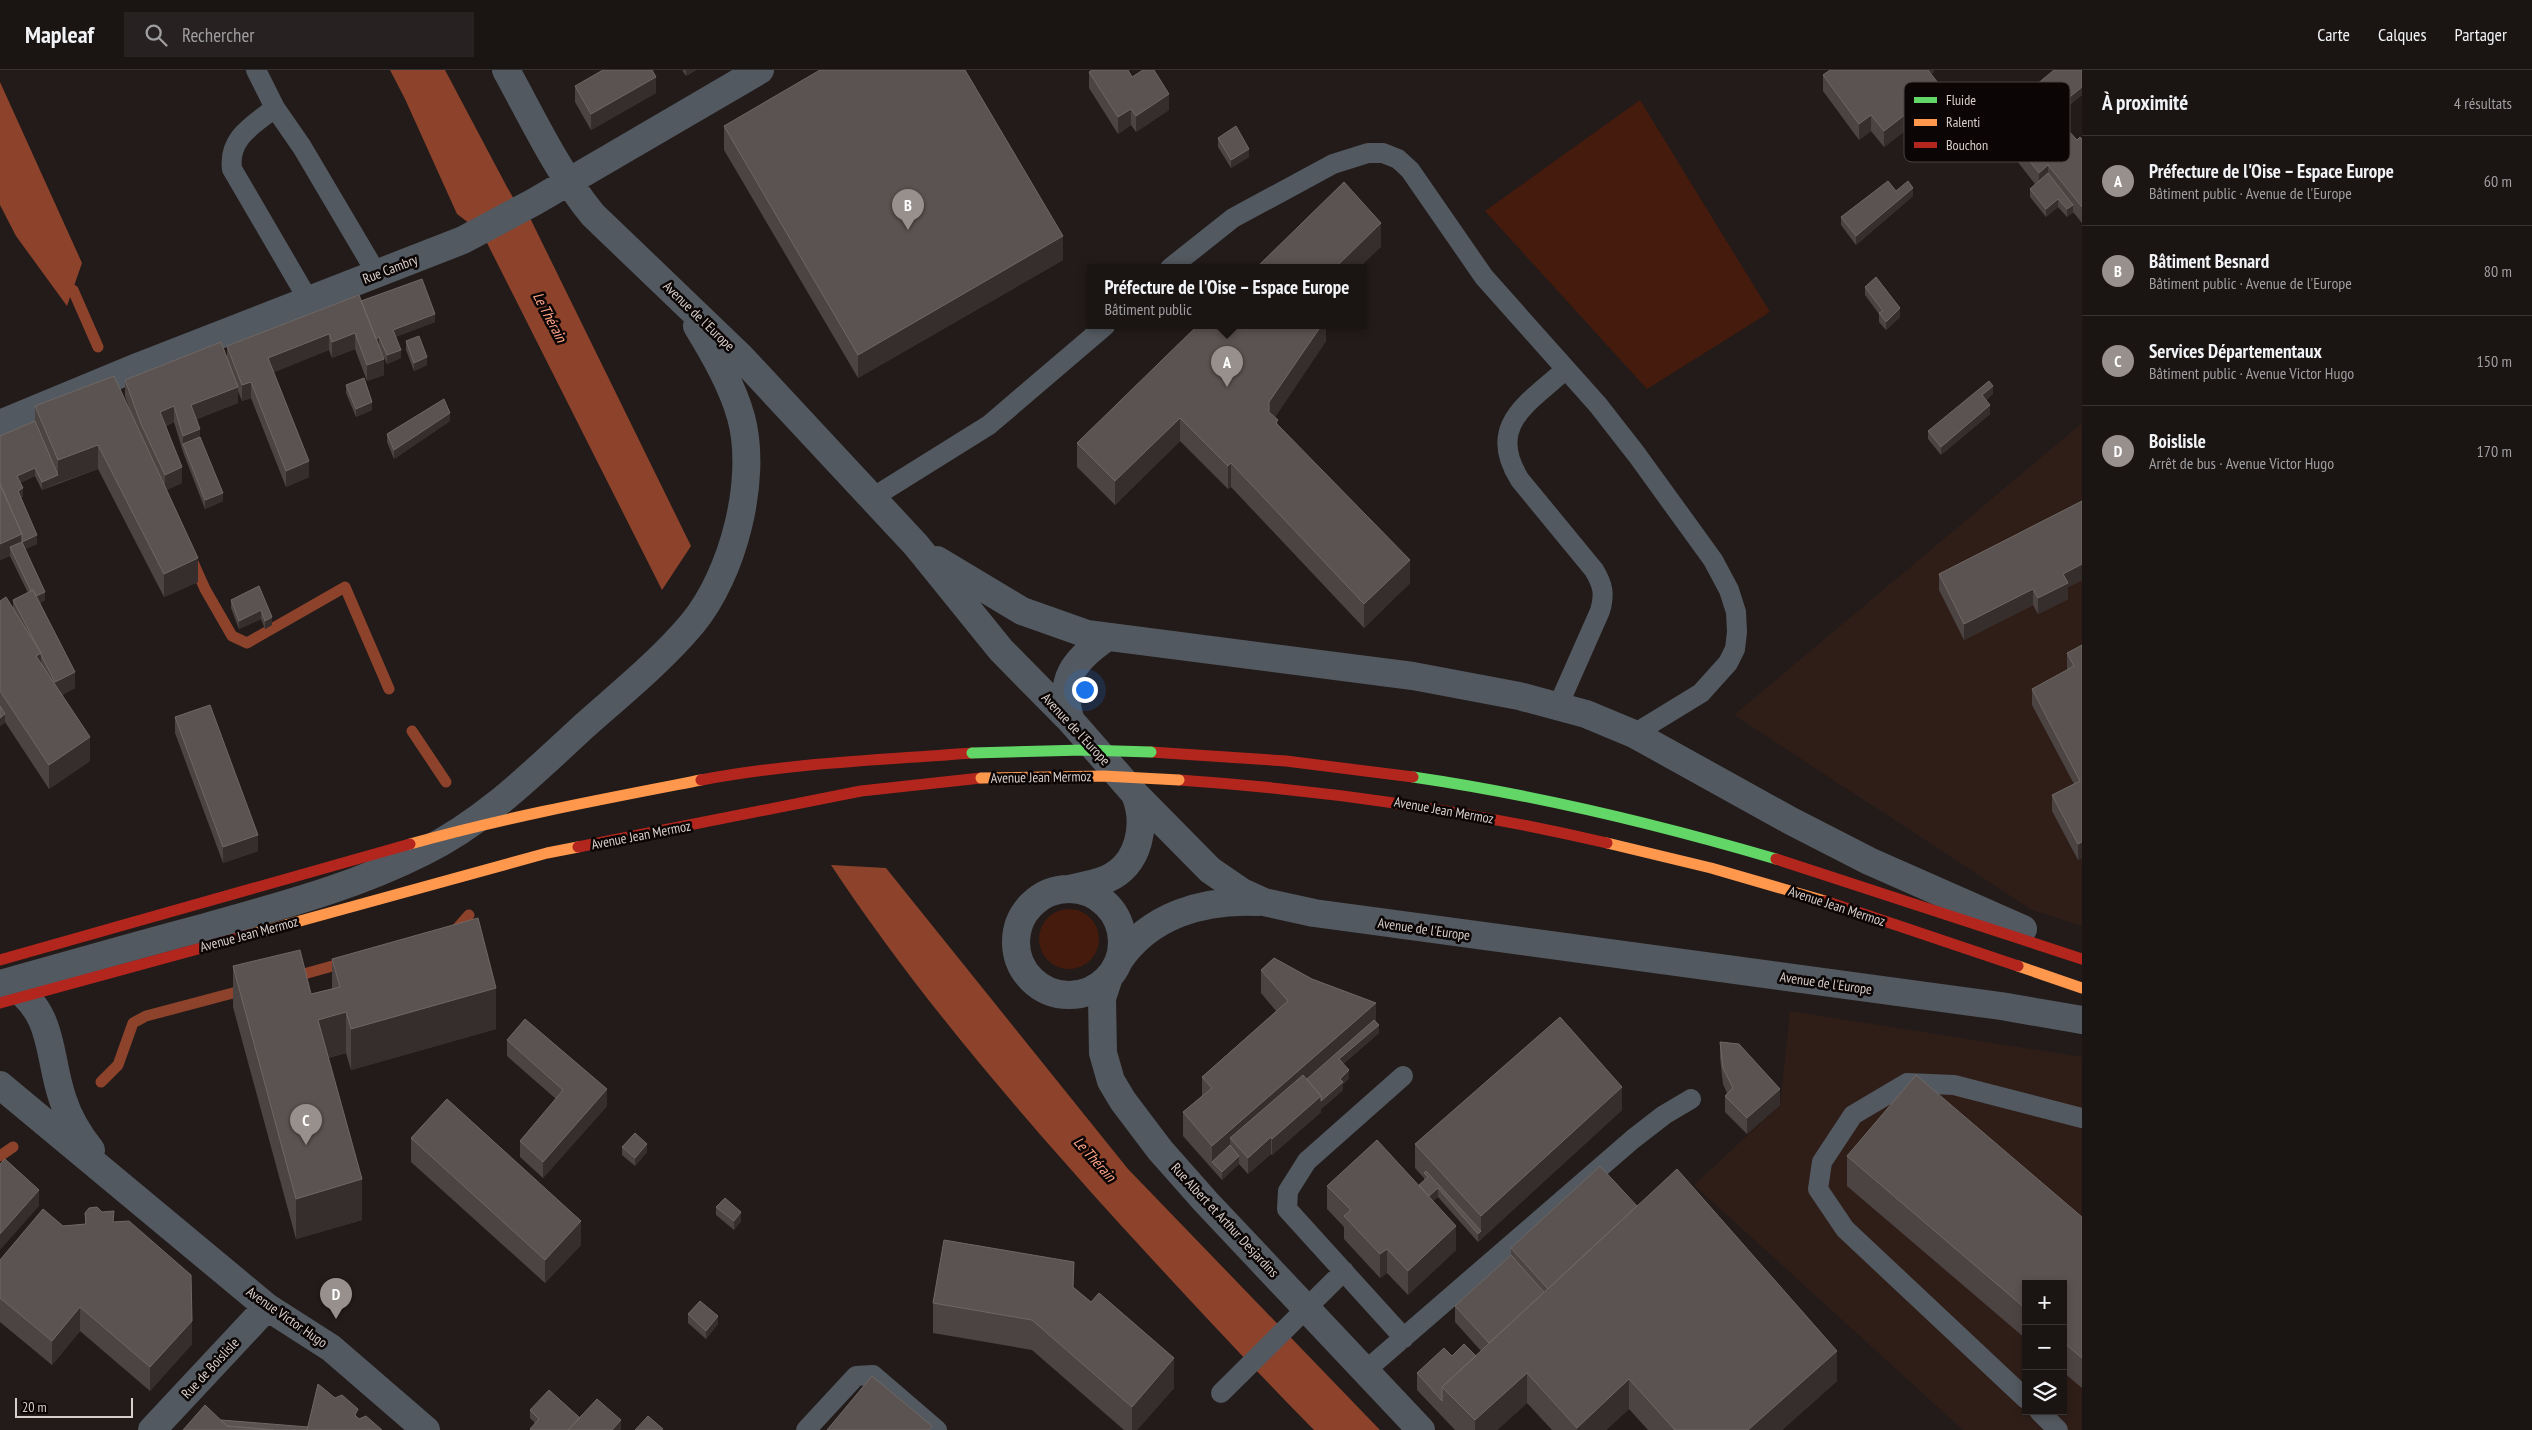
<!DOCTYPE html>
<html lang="fr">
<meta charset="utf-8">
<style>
:root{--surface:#1a1413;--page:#272121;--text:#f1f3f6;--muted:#9f9ea0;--line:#383333;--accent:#98908d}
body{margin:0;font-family:"PT Sans Narrow",sans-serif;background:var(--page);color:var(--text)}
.controls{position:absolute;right:15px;bottom:15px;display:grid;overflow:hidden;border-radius:0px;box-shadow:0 2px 8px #0003}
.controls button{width:45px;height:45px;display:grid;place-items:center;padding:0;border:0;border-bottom:1px solid var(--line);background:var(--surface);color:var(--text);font:25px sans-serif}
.scale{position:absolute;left:15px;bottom:12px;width:118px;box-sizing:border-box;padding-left:5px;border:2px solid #d8cfcc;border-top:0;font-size:14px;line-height:18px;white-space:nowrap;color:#d8cfcc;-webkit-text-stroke:4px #0b0605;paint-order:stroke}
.you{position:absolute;left:1084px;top:619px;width:18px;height:18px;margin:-12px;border:4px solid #fff;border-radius:50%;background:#1a73e8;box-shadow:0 0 0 8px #1a73e833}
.badge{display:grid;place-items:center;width:32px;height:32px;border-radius:50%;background:var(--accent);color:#fff;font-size:16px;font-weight:700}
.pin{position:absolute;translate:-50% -41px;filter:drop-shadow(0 1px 2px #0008)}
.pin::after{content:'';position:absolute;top:26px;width:18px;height:15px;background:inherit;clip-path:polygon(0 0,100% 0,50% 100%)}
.popup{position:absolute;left:1087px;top:194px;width:280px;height:65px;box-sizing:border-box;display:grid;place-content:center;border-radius:0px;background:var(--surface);filter:drop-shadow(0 1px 4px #0005);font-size:16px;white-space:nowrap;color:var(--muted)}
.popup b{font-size:19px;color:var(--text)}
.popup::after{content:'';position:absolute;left:50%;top:100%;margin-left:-10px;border:10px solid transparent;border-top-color:var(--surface)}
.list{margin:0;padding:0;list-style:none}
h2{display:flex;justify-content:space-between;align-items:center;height:65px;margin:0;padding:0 20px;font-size:21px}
h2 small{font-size:16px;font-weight:400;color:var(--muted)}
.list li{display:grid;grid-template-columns:32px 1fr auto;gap:15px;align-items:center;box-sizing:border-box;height:90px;padding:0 20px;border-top:1px solid var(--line)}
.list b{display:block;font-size:19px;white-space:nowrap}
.list p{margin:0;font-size:16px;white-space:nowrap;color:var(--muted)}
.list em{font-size:16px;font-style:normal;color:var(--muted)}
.icon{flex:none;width:28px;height:28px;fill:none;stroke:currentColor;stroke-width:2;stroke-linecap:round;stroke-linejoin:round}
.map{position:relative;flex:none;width:2082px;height:1360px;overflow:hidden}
header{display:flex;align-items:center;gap:30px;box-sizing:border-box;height:70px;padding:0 25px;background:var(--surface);border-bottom:1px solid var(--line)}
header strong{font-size:24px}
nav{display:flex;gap:28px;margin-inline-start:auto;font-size:18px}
.search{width:350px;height:45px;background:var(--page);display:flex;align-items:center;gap:12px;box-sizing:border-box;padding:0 18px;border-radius:0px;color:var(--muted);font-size:19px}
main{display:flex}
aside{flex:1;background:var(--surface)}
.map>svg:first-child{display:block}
.built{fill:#2f1e18;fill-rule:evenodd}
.green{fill:#451b0d}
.water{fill:#8c422b}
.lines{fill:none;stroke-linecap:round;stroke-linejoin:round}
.stream{stroke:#8c422b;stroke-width:11}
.lane{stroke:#535960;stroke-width:20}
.street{stroke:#535960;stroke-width:28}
.fast{stroke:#63d668;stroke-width:11}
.slow{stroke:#ff974d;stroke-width:11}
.jam{stroke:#b3261e;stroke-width:11}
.fast-bridge{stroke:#63d668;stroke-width:11}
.slow-bridge{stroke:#ff974d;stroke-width:11}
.wall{fill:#4c4442}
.shaded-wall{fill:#352e2c}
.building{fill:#5b5351;stroke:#6e6764}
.labels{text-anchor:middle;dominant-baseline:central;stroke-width:5;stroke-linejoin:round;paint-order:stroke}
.street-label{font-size:14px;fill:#d8cfcc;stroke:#0b0605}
.water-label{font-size:15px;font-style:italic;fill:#ffa487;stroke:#0b0605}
.key{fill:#0b0605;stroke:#484241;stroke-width:1}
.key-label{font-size:14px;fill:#d8cfcc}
</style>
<header>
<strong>Mapleaf</strong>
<div class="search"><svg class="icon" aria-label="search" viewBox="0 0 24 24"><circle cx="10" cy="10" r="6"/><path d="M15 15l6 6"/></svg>Rechercher</div>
<nav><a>Carte</a><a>Calques</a><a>Partager</a></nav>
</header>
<main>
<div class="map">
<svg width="2082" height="1360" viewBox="0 0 2082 1360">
<rect width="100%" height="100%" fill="#221b19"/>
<path class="built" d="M2082,353V856L2032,840L1734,645Z
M1790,941L2082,987V1360H1963L1694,1115L1780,1035ZM2026,1214H2063V1341H2026Z"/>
<path class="green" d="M1640,30L1770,242L1647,319L1485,141Z
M1039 869a30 30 0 1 1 60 0a30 30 0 1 1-60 0Z"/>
<path class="water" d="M390,0H445L507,117L522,143L531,150L691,476L662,520L482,163L457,144L405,29Z
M0,12L82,193L67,236L16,166L0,135Z
M831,795L886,798L1128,1099L1380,1360H1314C1247,1292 1182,1222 1117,1151C1015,1038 915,922 831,795Z"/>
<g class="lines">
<path class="stream" d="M73,220L98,277
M192,490L205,519L232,566L247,573L345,517L389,619
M412,661L446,712
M454,862L469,845
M293,907L347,892
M101,1012L118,995L133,953L146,946L248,919
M0,1086L13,1077"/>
<path class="lane" d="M256,0L275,38L302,77L377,204
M275,38C253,55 228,68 232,99L309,231
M1170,198L1233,148L1333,94L1368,83H1383L1398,89L1410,100L1484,207L1598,335L1637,385L1713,490L1729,520L1736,542L1737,562L1735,579L1728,593L1701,623L1634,664
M872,428L989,355L1105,256
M1558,636L1600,541C1605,524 1603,515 1594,500L1520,410C1485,355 1529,333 1566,299
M1403,1006L1307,1091L1288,1121L1287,1139L1404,1268
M1365,1301L1633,1069L1664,1045L1691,1029
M1221,1323L1344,1201
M2026,1329L1845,1159L1818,1119L1822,1092L1853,1045L1907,1013L1954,1015L2082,1048
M2039,1341L2058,1360
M806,1360L856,1306L873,1305L937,1360"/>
<path class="street" d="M506,0C533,49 557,101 593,145L740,286L916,475L1001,580L1071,651L1135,724L1210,800L1242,822L1264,832L1314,843L2001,936L2082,950
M0,354L135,298L463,170L534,132L760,0
M937,490L1022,541L1087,564L1413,606L1519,626L1586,644L1634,664L1791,751L1869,791L2023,859
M1071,651C1057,611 1074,590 1106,568
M1016 872a53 53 0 1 1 106 0a53 53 0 1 1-106 0Z
M1069,819C1082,816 1095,814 1107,809C1140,794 1147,754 1135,724
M1118,892C1149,845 1204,829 1258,832
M1109,907L1102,928L1103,983L1111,1011L1123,1031L1160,1080L1206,1132L1421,1360
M9,913C56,943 47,984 63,1030C69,1049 79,1065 91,1080
M0,914C69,895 137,875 206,857C280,836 354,817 423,782C484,752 532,704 582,658C619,625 660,592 692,554C733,505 758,409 741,347C732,315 714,284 697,256
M0,1015L267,1237L331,1278L426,1360
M152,1360L267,1237"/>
<path class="fast" d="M1413,707C1536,725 1657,754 1776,789"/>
<path class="slow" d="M1607,773L1711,798L1825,831
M410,774C506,747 603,729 701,710
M249,865L547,783L578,777
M2018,896L2082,918"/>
<path class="jam" d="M1151,682L1286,691L1413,707
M701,710C790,693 882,690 972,683
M1179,710C1324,720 1466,740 1607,773
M578,777L861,721L981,708
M1776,789L2082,889
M1825,831L2018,896
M0,890L410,774
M0,933L249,865"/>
<path class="fast-bridge" d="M972,683L1084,680L1151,682"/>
<path class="slow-bridge" d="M981,708L1104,706L1179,710"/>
</g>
<path class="wall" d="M682,0H696L686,6Z
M1934,0V2L1931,4L1941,33L1884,77L1871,61L1859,70L1823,21V5Z
M2082,0V25L2066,38L2064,36L2048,48L2030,28V20Z
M1089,2L1132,7L1169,40L1136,62L1131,55L1118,64L1089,18Z
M575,16L656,23L591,60L575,32Z
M724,56L1063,190L858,308L724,80Z
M1218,68L1249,87L1231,98L1218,77Z
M2053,69L2077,70L2082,69V153L2073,142L2067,147L2058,137L2046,147L2030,127V119L2035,114L2017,91V75Z
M1896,121L1913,126L1856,175L1841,155V147Z
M1865,217L1900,247L1886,260L1879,252V244L1865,225Z
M361,231L435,252L395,267L401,288L387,294L379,276L384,305L367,311L355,279L332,288L329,280L273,302L309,407L286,417L251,328L242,331L238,321V333L197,349L200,367L223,431L205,439L183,382L174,352L166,356L182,413L166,420L198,512L164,527L98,399L42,420L35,406L20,413L23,426L21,428L37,474L25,479L45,530L40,533L75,618L62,625L90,691L49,719L5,652L0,656V531L13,537V530L28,523L10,486L0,490L35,351V336L132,346L125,326V310L227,287V276Z
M1326,256V271L1275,347L1278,355L1410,513L1364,558L1231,417L1228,419L1180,371L1115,435L1077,397V373Z
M406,271L427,295L414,301L406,280Z
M346,315L372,340L356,347L346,323Z
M1993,324L1986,330L1990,344L1941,385L1928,369V361Z
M450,351L394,389L387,372V364Z
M2082,431V510L2068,517V529L2038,544L2033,535L1964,570L1939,520V504Z
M259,516L272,555L265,559L261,549L239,559L231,538V530Z
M2082,575V788L2078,790L2052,741V725L2074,714L2032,635V619L2067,600V583Z
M175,647L258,781L223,793L175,663Z
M332,889L496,959L351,1000L346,983L328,988L362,1150L296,1169L233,937V896L311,924L332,919Z
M1261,900L1376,951L1379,963L1343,994L1349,1008L1343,1014V1020L1321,1039V1042L1272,1085L1271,1084L1248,1104L1239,1094L1222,1110L1183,1066V1042L1202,1026V1007L1276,941L1261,923Z
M507,970L607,1036L543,1108L520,1087V1071L556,1029L507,986Z
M1720,972L1780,1035L1747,1064L1725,1042V1026L1727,1023L1723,1014L1720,988Z
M1622,1040L1478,1172L1438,1127L1433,1131L1456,1180L1408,1225L1387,1203L1380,1208L1344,1169V1157L1327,1139V1116L1419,1115L1424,1111V1108L1415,1098V1074Z
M411,1068L581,1175L545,1213L411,1092Z
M622,1077L647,1082L635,1096L622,1085Z
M1847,1086L2082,1147V1318L2063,1302V1214H2026V1269L1847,1116Z
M1637,1136L1837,1311L1782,1360H1648L1629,1339L1606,1360H1552L1527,1333L1497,1360H1455L1417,1320V1303L1452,1286L1476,1285L1481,1281L1455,1252V1236L1511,1185V1178Z
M716,1137L741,1151L734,1160L716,1145Z
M102,1142L114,1152L192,1274L150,1321L80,1261L52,1295L0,1252V1190L63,1156L85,1154V1143Z
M1074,1218L1091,1232L1174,1318L1137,1360H1124L1032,1280L933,1263V1233Z
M688,1244L718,1254L706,1269L688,1253Z
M530,1340L580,1348L621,1360H530L535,1353L530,1348Z"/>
<path class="shaded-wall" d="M686,0H696L686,6Z
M1926,0H1934V2L1924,10Z
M656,7V23L591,60V44Z
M1941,17V33L1884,77V61Z
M2082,17V25L2066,38V30Z
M1169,24V40L1136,62V46Z
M2064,27V36L2048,48V40Z
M1131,39V55L1118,64V47Z
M1871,45V61L1859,70V54Z
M1249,79V87L1231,98V90Z
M2048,95V111L2039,119V103Z
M1913,118V126L1856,175V166Z
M2058,129V137L2046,147V139Z
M2073,135V143L2067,147V139Z
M1381,153V177L1359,198H1335Z
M1063,166V190L858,308V285Z
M1900,238V247L1886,260V252Z
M435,244V252L393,268V260Z
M1321,256H1326V271L1269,356V332Z
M355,263V279L332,288V272Z
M329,264V280L268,305V288Z
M379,267V276L374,270Z
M401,280V288L387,294V285Z
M427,287V295L414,301V293Z
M384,289V305L367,311V295Z
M251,312V328L242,331V315Z
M1993,316V324L1982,333V325Z
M238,317V333L191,351V335Z
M372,332V340L356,347V339Z
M1990,335V344L1941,385V377Z
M174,336V352L160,358V342Z
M450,343V351L394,389V380Z
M1180,348V371L1115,435V411Z
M200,359V375L183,374V382V366Z
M98,375V399L58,413V390Z
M309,391V407L286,417V401Z
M1231,393V417L1228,419V396Z
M182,397V413L165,421V405Z
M35,398V406L17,414V406Z
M58,405V413L42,420V412Z
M23,418V426L18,429V421Z
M223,423V431L205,439V430Z
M22,464L37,465V474L13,484L10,477V486L0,490V474Z
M198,488V512L164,527V504Z
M1410,490V513L1364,558V534Z
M2082,494V510L2068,517V529L2038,544V528L2063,504Z
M2033,519V535L1964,570V554Z
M45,522V530L34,536V527Z
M261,540V549L239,559V551Z
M272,547V555L265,559V551Z
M41,583V606L36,586Z
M75,602V618L55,628V612Z
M5,644V653L0,656V648Z
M90,667V691L49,719V695Z
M258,765V781L223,793V777Z
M2082,772V788L2078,790V774Z
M496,918V959L351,1000V959Z
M1376,933V957L1379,955V963L1339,997L1230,1068V1084L1212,1092V1100V1076Z
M346,942V983L318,990V950Z
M1349,1000V1008L1343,1014V1020L1321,1039V1042L1272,1085V1069Z
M1622,1017V1040L1478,1172V1164L1481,1161V1146Z
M607,1019V1036L543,1108V1092Z
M1780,1019V1035L1747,1064V1048Z
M1271,1067V1084L1248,1104V1088Z
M647,1074V1082L635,1096V1088Z
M1239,1086V1094L1222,1110V1102Z
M362,1109V1150L296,1169V1129Z
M1438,1118V1127L1421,1141V1133Z
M39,1120V1136L0,1180V1164Z
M741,1142V1151L734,1160V1151Z
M581,1151V1175L545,1213V1190Z
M1456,1156V1180L1408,1225V1201Z
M1387,1179V1203L1380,1208V1184Z
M80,1237V1261L52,1295V1271Z
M718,1246V1254L706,1269V1261Z
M192,1251V1274L150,1321V1297Z
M1837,1281V1311L1782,1360H1748Z
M1174,1288V1318L1137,1360H1132V1337Z
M1527,1303V1333L1497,1360H1475V1350Z
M1629,1309V1339L1606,1360H1577V1358Z
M621,1350V1360H612Z"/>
<path class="building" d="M603,0H652L656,7L591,44L575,16Z
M820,0H965L1063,166L858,285L724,56Z
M1092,0H1128L1132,7L1143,0H1154L1169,24L1136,46L1131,39L1118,47L1089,2Z
M1830,0H1928L1941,17L1884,61L1871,45L1859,54L1823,5Z
M2054,0H2082V17L2066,30L2064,27L2048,40L2030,20Z
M2041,54L2053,69L2066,58L2077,70L2080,67L2082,69V137L2048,95L2039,103L2017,75Z
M1236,56L1249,79L1231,90L1218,68Z
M2048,103L2073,135L2067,139L2058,129L2046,139L2030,119Z
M1888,111L1896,121L1908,111L1913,118L1856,166L1841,147Z
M1344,112L1381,153L1335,198H1256Z
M1876,207L1900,238L1886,252L1879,243L1883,241L1865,217Z
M422,209L435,244L393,260L401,280L387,285L379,267L376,269L361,231Z
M359,225L384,289L367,295L355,263L332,272L329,264L268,288L309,391L286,401L251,312L242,315L227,276Z
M1197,256H1321L1269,332V342L1278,350L1276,353L1410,490L1364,534L1231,393L1228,396L1180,348L1115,411L1077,373Z
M419,266L427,287L414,293L406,271Z
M221,272L238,317L191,335L200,359L183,366L174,336L160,342L182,397L165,405L141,354L125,310Z
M114,306L198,488L164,504L98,375L58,390L35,336Z
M364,308L372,332L356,339L346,315Z
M1989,311L1993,316L1982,325L1990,335L1941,377L1928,361Z
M444,329L450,343L394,380L387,364Z
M35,351L58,405L42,412L35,398L17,406L23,418L18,421L37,465L22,472V464L0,414V366Z
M200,367L223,423L205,430L183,374Z
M0,414L22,464L0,474Z
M2082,431V494L2063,504L2068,513L2038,528L2033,519L1964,554L1939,504Z
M22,472L45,522L36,526L33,520L31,521L10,477Z
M259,516L272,547L265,551L261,540L239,551L231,530Z
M33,520L75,602L55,612L41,585V583L35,572L13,530Z
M6,527L41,583L36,586L90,667L49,695L0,621V531Z
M2082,575V772L2078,774L2052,725L2080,711L2032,619L2074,596L2067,583Z
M210,635L258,765L223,777L175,647Z
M0,636L5,644L0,648Z
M478,848L496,918L351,959L346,942L318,950L362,1109L296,1129L233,896L300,880L311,924L340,917L332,889Z
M1274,888L1312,909L1376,933L1212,1076L1183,1042L1212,1018L1202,1007L1288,931L1261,900Z
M1560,947L1622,1017L1481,1146L1415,1074Z
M525,949L607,1019L543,1092L520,1071L563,1020L507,970Z
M1374,950L1379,955L1339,989L1349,1000L1340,1009L1343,1012L1321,1031V1026L1307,1009Z
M1720,972L1739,974L1780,1019L1747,1048L1725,1026L1733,1018L1723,998Z
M1303,1005L1321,1026L1272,1069L1271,1067L1248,1088L1230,1068Z
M1916,1005L2082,1147V1288L2063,1272V1214H2026V1239L1847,1086Z
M447,1029L581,1151L545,1190L411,1068Z
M635,1063L647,1074L635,1088L622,1077Z
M1377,1070L1456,1156L1408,1201L1387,1179L1380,1184L1344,1146L1351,1140L1327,1116Z
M1230,1075L1239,1086L1222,1102L1212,1092Z
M5,1089L39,1120L0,1164V1094Z
M1600,1096L1637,1136L1548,1219L1511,1178Z
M1677,1099L1837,1281L1748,1360H1675L1629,1309L1577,1358L1527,1303L1475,1350L1442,1317Z
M1426,1101L1481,1161L1478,1164L1438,1118L1429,1126L1419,1115L1428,1107L1424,1103Z
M725,1128L741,1142L734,1151L716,1137Z
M97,1137L102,1142L114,1141L113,1152L129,1151L191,1205L192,1251L150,1297L80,1237L52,1271L0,1228V1190L43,1139L63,1156L86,1154L85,1143L89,1138Z
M944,1170L1074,1192L1073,1217L1091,1232L1099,1223L1174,1288L1132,1337L1032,1250L933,1233Z
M1511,1185L1544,1222L1489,1273L1455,1236Z
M700,1231L718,1246L706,1261L688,1244Z
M1464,1274L1476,1286L1442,1317V1331L1417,1303L1444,1278L1452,1286Z
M872,1306L932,1356L929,1360H827Z
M318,1314L335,1328L342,1325L358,1339L355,1345L359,1349L366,1346L382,1360H307Z
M549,1320L580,1348L568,1360H531L530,1359L539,1349L530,1340Z
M597,1329L621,1350L612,1360H568Z
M205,1335L227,1356L274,1360H183Z
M648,1346L663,1359L661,1360H635Z
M221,1350L308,1357L307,1360H274L227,1356Z"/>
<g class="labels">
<g class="street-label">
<text transform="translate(390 199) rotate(-21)">Rue Cambry</text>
<text transform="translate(699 246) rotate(44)">Avenue de l'Europe</text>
<text transform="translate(1076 659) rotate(47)">Avenue de l'Europe</text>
<text transform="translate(1041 707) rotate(-1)">Avenue Jean Mermoz</text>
<text transform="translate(1444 740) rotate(10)">Avenue Jean Mermoz</text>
<text transform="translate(641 765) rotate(-11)">Avenue Jean Mermoz</text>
<text transform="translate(1837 836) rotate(18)">Avenue Jean Mermoz</text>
<text transform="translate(1424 859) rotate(8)">Avenue de l'Europe</text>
<text transform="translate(249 864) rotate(-15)">Avenue Jean Mermoz</text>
<text transform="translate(1826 913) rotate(8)">Avenue de l'Europe</text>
<text transform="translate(1225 1150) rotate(47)">Rue Albert et Arthur Desjardins</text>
<text transform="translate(287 1247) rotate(35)">Avenue Victor Hugo</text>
<text transform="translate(210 1298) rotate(-47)">Rue de Boislisle</text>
</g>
<g class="water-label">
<text transform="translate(550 247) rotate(62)">Le Thérain</text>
<text transform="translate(1095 1089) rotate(48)">Le Thérain</text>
</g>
</g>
<rect x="1904" y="12" width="166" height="80" rx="8" class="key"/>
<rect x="1914" y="27" width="23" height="6" fill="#63d668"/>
<rect x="1914" y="49" width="23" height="7" fill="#ff974d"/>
<rect x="1914" y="72" width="23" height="6" fill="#b3261e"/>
<g class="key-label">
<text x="1946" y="35">Fluide</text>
<text x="1946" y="57">Ralenti</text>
<text x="1946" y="80">Bouchon</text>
</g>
</svg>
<div class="controls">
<button>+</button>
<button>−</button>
<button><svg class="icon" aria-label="layers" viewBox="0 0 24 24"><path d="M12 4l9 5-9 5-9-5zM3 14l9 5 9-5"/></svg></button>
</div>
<div class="scale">20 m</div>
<div class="you"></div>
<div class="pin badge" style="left:1227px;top:317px">A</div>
<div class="popup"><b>Préfecture de l'Oise – Espace Europe</b>Bâtiment public</div>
<div class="pin badge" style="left:908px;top:160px">B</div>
<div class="pin badge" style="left:306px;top:1075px">C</div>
<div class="pin badge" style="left:336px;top:1249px">D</div>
</div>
<aside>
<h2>À proximité<small>4 résultats</small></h2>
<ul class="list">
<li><span class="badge">A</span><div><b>Préfecture de l'Oise – Espace Europe</b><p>Bâtiment public · Avenue de l'Europe</p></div><em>60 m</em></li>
<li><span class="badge">B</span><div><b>Bâtiment Besnard</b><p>Bâtiment public · Avenue de l'Europe</p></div><em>80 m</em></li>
<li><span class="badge">C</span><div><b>Services Départementaux</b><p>Bâtiment public · Avenue Victor Hugo</p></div><em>150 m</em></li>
<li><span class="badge">D</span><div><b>Boislisle</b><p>Arrêt de bus · Avenue Victor Hugo</p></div><em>170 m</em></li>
</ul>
</aside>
</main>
